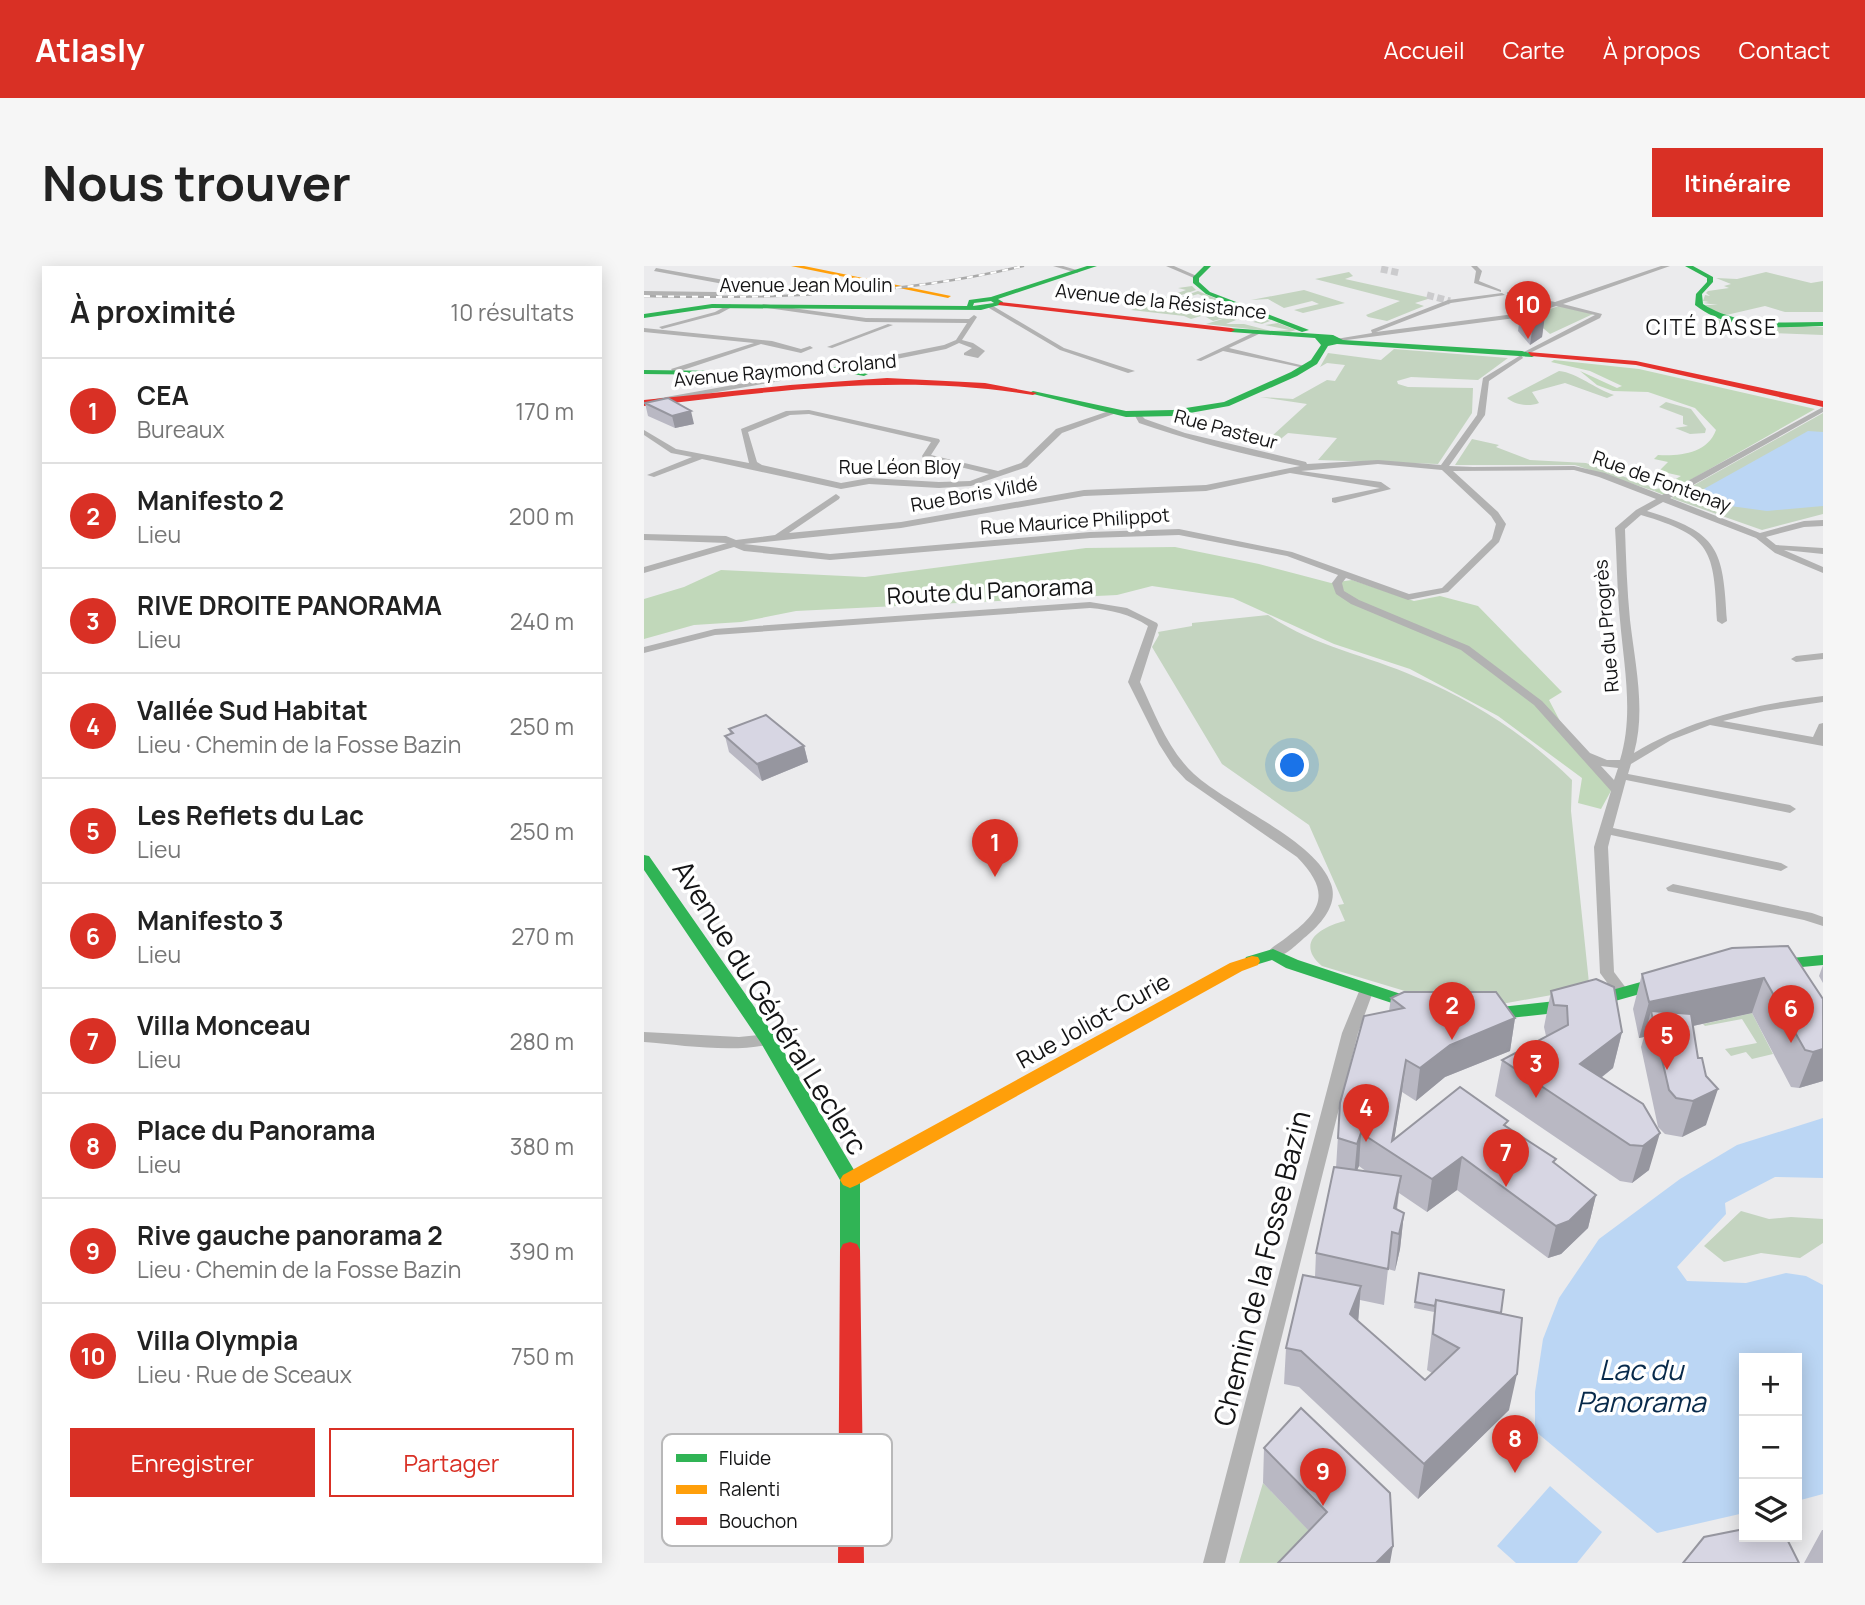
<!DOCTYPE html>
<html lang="fr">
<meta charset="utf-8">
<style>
:root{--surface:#fff;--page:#f6f6f6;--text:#222;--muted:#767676;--line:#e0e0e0;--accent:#d93025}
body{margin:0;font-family:Manrope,sans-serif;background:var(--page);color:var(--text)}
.controls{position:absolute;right:21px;bottom:21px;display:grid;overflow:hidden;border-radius:0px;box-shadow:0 4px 18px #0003}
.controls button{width:63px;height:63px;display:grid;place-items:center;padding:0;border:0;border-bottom:2px solid var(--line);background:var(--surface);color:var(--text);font:35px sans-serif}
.you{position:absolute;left:649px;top:500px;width:24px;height:24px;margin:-18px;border:5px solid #fff;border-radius:50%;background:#1a73e8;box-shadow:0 0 0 10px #1a73e833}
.badge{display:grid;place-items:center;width:46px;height:46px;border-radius:50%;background:var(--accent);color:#fff;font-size:23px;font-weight:700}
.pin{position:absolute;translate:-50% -58px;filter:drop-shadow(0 2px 4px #0008)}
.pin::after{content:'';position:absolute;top:37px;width:24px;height:21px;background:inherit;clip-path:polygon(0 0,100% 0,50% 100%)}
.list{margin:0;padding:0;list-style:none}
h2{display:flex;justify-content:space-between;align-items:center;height:91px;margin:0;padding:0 28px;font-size:30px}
h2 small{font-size:23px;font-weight:400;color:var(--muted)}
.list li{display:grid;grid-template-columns:46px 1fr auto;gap:21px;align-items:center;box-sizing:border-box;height:105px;padding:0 28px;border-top:2px solid var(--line)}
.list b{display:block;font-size:26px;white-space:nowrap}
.list p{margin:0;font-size:23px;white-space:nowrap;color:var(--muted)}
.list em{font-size:23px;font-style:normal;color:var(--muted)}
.actions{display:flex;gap:14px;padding:21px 28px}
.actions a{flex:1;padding:16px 0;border:2px solid var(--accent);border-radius:0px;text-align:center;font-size:24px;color:var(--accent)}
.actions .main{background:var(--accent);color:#fff}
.icon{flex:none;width:38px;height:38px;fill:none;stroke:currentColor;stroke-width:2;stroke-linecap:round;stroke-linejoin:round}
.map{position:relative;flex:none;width:1179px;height:1297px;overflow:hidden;border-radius:0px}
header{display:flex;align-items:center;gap:42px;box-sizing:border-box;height:98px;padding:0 35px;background:var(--accent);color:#fff}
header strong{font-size:33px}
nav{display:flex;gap:38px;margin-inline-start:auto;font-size:24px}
.intro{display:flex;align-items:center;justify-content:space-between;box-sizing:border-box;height:168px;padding:0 42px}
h1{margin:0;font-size:49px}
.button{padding:18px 32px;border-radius:0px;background:var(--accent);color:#fff;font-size:24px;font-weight:700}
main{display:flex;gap:42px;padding:0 42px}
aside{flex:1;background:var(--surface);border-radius:0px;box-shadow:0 4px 18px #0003}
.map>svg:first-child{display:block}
.green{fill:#c4d4c0}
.forest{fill:#c1d8ba}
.water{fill:#bbd6f4}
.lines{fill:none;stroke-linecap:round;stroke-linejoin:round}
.street-tunnel{stroke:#cbcbcd;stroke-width:7;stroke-dasharray:7 3.5;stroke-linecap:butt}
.street{fill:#b2b2b2;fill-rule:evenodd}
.fast{fill:#30b455;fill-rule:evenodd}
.slow{fill:#ff9f0a;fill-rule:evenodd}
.jam{fill:#e5322d;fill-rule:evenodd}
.rail-casing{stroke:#aaa;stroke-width:2.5}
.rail{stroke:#fff;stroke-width:2;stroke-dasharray:6;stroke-linecap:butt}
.wall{fill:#b9b8c3;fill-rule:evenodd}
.shaded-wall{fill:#96969f}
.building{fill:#d7d6e3;stroke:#96969f;stroke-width:2}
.labels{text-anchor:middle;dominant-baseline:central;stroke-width:7;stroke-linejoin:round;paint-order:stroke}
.far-street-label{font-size:19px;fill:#141415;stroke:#fff}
.far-quarter-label{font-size:21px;letter-spacing:2px;fill:#141415;stroke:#fff}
.street-label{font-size:23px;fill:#141415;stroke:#fff}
.near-street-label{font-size:28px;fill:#141415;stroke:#fff}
.near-water-label{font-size:28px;font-style:italic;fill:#082a4b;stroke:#fff}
.key{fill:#fff;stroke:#b8b8b9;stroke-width:2}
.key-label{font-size:19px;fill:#141415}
</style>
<header>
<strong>Atlasly</strong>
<nav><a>Accueil</a><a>Carte</a><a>À propos</a><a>Contact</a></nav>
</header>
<div class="intro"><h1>Nous trouver</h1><a class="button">Itinéraire</a></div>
<main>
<aside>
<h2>À proximité<small>10 résultats</small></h2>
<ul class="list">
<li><span class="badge">1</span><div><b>CEA</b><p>Bureaux</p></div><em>170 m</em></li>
<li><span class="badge">2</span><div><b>Manifesto 2</b><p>Lieu</p></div><em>200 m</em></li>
<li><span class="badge">3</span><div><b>RIVE DROITE PANORAMA</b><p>Lieu</p></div><em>240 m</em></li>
<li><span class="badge">4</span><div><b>Vallée Sud Habitat</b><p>Lieu · Chemin de la Fosse Bazin</p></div><em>250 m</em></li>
<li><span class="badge">5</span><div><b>Les Reflets du Lac</b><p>Lieu</p></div><em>250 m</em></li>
<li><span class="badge">6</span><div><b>Manifesto 3</b><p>Lieu</p></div><em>270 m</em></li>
<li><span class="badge">7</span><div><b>Villa Monceau</b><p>Lieu</p></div><em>280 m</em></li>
<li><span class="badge">8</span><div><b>Place du Panorama</b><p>Lieu</p></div><em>380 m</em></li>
<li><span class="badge">9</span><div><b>Rive gauche panorama 2</b><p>Lieu · Chemin de la Fosse Bazin</p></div><em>390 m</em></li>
<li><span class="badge">10</span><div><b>Villa Olympia</b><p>Lieu · Rue de Sceaux</p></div><em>750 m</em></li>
</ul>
<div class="actions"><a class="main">Enregistrer</a><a>Partager</a></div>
</aside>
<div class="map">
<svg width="1179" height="1297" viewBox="0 0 1179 1297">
<rect width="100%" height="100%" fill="#ebebed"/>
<path class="green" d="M705,6L709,10L701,13L787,32L771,37L780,40L743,55L724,51L722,49L756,35L671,13Z
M1122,6L1167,17L1179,15V46H1141L1121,40L1078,50L1061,39H1074L1059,37L1065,36L1059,35L1061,29L1066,30L1062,27L1064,25L1085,22L1080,20L1087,18L1072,12L1093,13Z
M548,20L552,24L532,31L560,42V45L570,44L537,31L554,25L626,55L618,58L609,56L619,52L602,50L582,58H600L627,65L645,64L621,59L634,57L652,64L642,67L562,58L595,48L569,55L562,51L594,44L554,28L544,31L577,44L547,53L540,50L487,44L542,24L534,22Z
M660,24L701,37L659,47L650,44L675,38L668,35L640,42L624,33L607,34Z
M915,40L949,48L906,68L885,50Z
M1071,53L1091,57L1179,61V69L1096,66L1057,57Z
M750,83L864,92L834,114L767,111L753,115L754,118L764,121L829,122L828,147L794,198L674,194L693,172L644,167L633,176L600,172L606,167L628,170L663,138L616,131L649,133L683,114L691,115L701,99L683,97L676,101L684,87L737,94Z
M915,105C934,107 951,123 970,129L963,132L921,117L888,126L895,137C885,141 871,139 863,132Z
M1022,136L1047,143L1062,163L1061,167L1046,168L1031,162L1044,160L1039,158V150L1015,141Z
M1179,147V248L1118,264L1027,232Z
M828,173L855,179L852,181L886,194L942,197L1014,223L1010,225L931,199H811Z
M624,349C671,381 722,389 772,411C830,435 883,470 928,514L927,545L945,717L941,723L852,739L794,735L678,700C651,677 676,661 701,655L694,639L700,638L665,559L578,498L508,381L515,369L514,366L548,360V357Z
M1108,747L1129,788L1108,793L1102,786L1087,790L1081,783L1113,777L1098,753L1061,760L1059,758Z
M1097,945L1125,953L1147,951L1179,953V977L1156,992L1117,987L1080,996L1060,980Z
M619,1217L680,1280L664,1297H595Z"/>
<path class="forest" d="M910,94L995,103L1171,143L1020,229L1010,225L1037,210L1015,205L1024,196L1010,193L1014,189C1036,190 1063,188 1072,164L1051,142L1004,126L969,125L953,119L936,105L973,122L978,120L946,105L907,96Z
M531,281L615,298L687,317L708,314L770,335L796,330L834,340L918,426L905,434L928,478L968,523L957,543L934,537L938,512L854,450L766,403L690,378L589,332L508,320L473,329L152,345L97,356L50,359L0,373V333L40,321L77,304L221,311L442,282Z"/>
<path class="water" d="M1164,165L1179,166V240L1123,245L1064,237L1058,224Z
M1179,852V912L1131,911L1081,937L1082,948L1033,1001L1043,1015L1102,1017L1142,1007L1162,1010L1179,1019V1228L1153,1235V1092H1100V1247L1013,1267L891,1165V1126L899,1073L915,1032L955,973L1036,913L1093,879Z
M906,1220L958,1266L933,1297H872L853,1280Z"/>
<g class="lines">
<path class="street-tunnel" d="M737,3L756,7
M783,29L806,35"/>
<path class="street" d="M409,0H419L436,5L433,7Z
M522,0H530L555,11L550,12Z
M827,0H833L838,5L835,15L857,24V26L830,17L832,5Z
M1017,0H1026L919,38L958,48L956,52L882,89L880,86L951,49L912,40L879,51L695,75L692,73L728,67L727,64L804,34L858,27L861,29L807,37L732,66L878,47L905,38L863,28V26L911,36Z
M12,2L97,17L100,19L73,30L0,29V25L72,26L90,20L10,5Z
M86,38L88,41L75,48L18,63L15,61L71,46Z
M119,38L222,52L325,53L330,49L333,51L318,74L329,77L341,85L334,92L320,89V87L328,82L315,77L302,83L193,105L190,101L300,79L312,74L323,57L222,56L117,41Z
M345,40H349L420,82L491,105L484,107L416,84L345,42Z
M244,58L249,59L188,82L183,81Z
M0,62L128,75L157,83L166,80L169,82L157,87L117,78L30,107L27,103L110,77L0,66Z
M613,65L615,68L585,82L665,101V103L579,85L557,95L552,94Z
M877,89L879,92L845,115L841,149L805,200L829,201L930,200L961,207L1018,229L1179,141V146L1026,232L1116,267L1160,255L1179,254V260L1160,261L1122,271L1132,279L1179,282V288L1140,284L1179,301V307L1131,287L1112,272L1019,236L1003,245C1075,267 1079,282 1083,355L1078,358L1073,355C1070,284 1068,270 997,249L981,263C982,293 983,324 986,354C991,398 1002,444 990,487C1048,452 1112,438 1179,430V436L1120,445L1079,455L1169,471L1175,458L1179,457V480L1066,459L1027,474L987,498L984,508L1146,539L1152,543L1146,547L982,514L969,562L1137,597L1144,601L1137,605L967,569L964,581L970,706L985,726L978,731L973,730L956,707L950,581L967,525L890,439L817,384L707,338L692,328L688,317L694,309L643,290L535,269L446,272L186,294L100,285L90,281L0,307V301L83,277L0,274V268L82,270L92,274L131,269L192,228L196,231L195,233L145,267L257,256L440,224L562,219L656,200C601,189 548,175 495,157L490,148L494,146L501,153L541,167L662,196L663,198L734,194L797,199L833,149L839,112ZM734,198L798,204L847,250L852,258L848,273L798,322L765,328L648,286L535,263L446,266L186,288L100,278L257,262L440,230L562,225L646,207L736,222L688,232V236L691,237L747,223L737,216L657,205ZM930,204L955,211L1012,233L992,244L971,262C973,293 973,324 976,354C980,401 990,449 976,494H963L946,487L898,435L825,380L715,334L700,325L698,317L702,312L764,334L804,326L855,276L862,258L854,246L809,205ZM957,500L974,502L970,514Z
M161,106L164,110L0,139V135Z
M165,144L295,173L296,175L287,189L354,205L377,197L412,163L468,144L475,146L418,167L383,201L327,220L295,222L225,218L197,223L58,193L10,211L3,209L48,191L27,187L0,169V164L32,183L105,197L97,163L142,145ZM165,148L287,176L278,190L279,192L345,208L326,215L295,216L225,212L197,217L118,199L113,196L104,166L146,149Z
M446,336L483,342L513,357L514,359L496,416C511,448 524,484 550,508C585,540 672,574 687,618C695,639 675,660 660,672C651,680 637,695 624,691L622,688C627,681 636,677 643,671C680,644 686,625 653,591L542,514L529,500L515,478L484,416L504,360C486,348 467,344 446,342L71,369L0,387V381L71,363Z
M1179,387V393L1152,396L1147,393L1152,390Z
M1029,618L1168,647L1179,651V660L1160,654L1024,625L1022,622Z
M723,718L730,723L714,767L581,1297H559L698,767L716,723Z
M0,766L95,771L124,768L130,769L132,773L130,777C92,788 39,779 0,776Z"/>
<path class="fast" d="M443,0H453L354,33L359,36V38L337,44L68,42L0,52V48L68,38L323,40L325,34L347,31ZM347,35L350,37L329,40L330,37Z
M560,0H567L555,12V16L566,26L665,64L658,66L562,28L549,17V11Z
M1041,0H1049L1069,11V16L1058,28L1059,38C1095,61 1138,56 1179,56V60C1138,61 1086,67 1051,39L1052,28L1063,16V12Z
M584,62L689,69L699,74L878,85L892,89L888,91L693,78L684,80L673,98L653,110L585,140L529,150L482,151L385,127L389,125L482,145L529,144L580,136L647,106L667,94L677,79L671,72L587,66Z
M193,101L224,108L220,110L193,105L162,110L0,108V104L162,106Z
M0,589L5,590L130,769L213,909L216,914V984L213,990L206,992L199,990L196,984V914L117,777L0,604Z
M629,683L654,694L781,736L784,740L781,744L775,746L642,702L628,694L608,700L600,695L602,691Z
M1179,689V699L1127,704L1119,699L1127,694Z
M1022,709L1028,711L1030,715L1028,719L939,744L838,755L832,753L829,749L832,745L838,743L939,732Z"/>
<path class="slow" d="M147,0H160L307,30L304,32Z
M608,690L614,691L616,695L614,699L598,705L213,919L206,922L199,919L196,914L199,909L586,697Z"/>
<path class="jam" d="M356,36L587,62L591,64L587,66L354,39Z
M884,86L992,95L1179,135V141L992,99L887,90Z
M243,112L341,117L393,127L389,129C253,107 135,125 0,140V134L146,119Z
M206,976L213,978L216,984L220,1297H194L196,984L199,978Z"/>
<defs>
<path id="rail" d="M0,30C128,33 253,30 379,0"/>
</defs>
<use href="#rail" class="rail-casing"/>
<use href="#rail" class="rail"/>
</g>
<path class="wall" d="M877,43L901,49L898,71L886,79L874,65Z
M1,137L50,158L31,162L4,150Z
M85,463L160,480L164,496L118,515L85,486L81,470L86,468Z
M1144,680L1179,815L1155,822L1147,821L1108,747L1049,760L1062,859L1038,871L1021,868L1014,861L997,781L1000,771L995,772L989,743L998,708Z
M1179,699V717L1175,710Z
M907,725L978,766L969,802L957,812L999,838L1005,904L988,917L976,915L851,830L858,794L902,770L900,761Z
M747,732L871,752L866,785L801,811L772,835L758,826L750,874L863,861L952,929L944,962L917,988L904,992L813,924L783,946L755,927L753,944L760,947L756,983L751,1005L744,1003L740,1039L716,1034L714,1055L781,1114L788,1107L783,1104L790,1046L770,1042L775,1007L857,1047L865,1144L774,1233L655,1121L640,1118L642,1082L671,1011L672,987L692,902L696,837L745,745ZM715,900L723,906L713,904Z
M620,1182L746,1297L665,1265L619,1217Z
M1178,1264H1179V1297H1160Z"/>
<path class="shaded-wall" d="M901,49L898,71L886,79L889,57Z
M47,145L50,158L31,162L28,150Z
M160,480L164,496L118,515L113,498Z
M1120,712L1108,747L1012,768L1007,745L1000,771L995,772L1005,736Z
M871,752L866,785L801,811L772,835L776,802L806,779Z
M978,766L969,802L927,835L936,798Z
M1179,783V815L1155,822L1169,786Z
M762,794L758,826L748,887H747Z
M1074,823L1062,859L1038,871L1049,835Z
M717,867L715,900L710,911L713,878Z
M1016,867L1005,904L988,917L999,880Z
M818,891L813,924L783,946L788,913Z
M757,910L752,946L750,942Z
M952,929L944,962L917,988L904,992L912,960Z
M760,947L756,983L751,1005L755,968Z
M717,1020L714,1057L706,1048Z
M873,1108L865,1144L774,1233L780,1198Z
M749,1280L746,1297H732Z"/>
<path class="building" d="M893,42L901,49L889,57L877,43Z
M24,132L47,145L28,150L1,137Z
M122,449L160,480L113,498L81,470L89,467L85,463Z
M1144,680L1179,733V783L1169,786L1161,784L1120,712L1005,736L998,708L1088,682Z
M952,713L970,721L978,766L936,798L999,838L1016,867L999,880L986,879L858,794L924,759L923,740L910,739L907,725Z
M760,726H852L871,752L806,779L776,802L762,794L748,875L816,821L864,855L860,859L912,893L909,896L952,929L925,955L912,960L818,891L788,913L717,867L713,878L694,872L696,837L720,750L760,742L747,732Z
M1007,745L1047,748L1054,792H1058L1062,810L1074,823L1049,835L1032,832L1025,824Z
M690,901L757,910L750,942L760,947L755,968L748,966L744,1003L672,987Z
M775,1007L860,1024L857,1047L792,1034L791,1040L771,1036Z
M659,1009L717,1020L706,1048L781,1114L815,1082L789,1068L792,1034L878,1052L873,1108L780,1198L657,1085L642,1082Z
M657,1142L746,1227L749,1280L732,1297H634L683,1246L620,1182Z
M1100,1263V1271H1142L1155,1297H1039L1060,1271Z"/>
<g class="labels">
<g class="far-street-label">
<text x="162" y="19">Avenue Jean Moulin</text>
<text transform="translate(517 35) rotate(6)">Avenue de la Résistance</text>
<text transform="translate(141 104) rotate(-5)">Avenue Raymond Croland</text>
<text transform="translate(582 163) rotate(15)">Rue Pasteur</text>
<text x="256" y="201">Rue Léon Bloy</text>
<text transform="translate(1018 215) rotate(20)">Rue de Fontenay</text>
<text transform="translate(330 228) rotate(-10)">Rue Boris Vildé</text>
<text transform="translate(431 255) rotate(-4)">Rue Maurice Philippot</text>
<text transform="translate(962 360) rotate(-95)">Rue du Progrès</text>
</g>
<g class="far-quarter-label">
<text x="1068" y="61">CITÉ BASSE</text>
</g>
<g class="street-label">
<text transform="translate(346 324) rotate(-3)">Route du Panorama</text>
<text transform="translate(449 754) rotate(-29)">Rue Joliot-Curie</text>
</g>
<g class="near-street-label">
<text transform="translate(127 741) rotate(58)">Avenue du Général Leclerc</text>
<text transform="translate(617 1002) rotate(-76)">Chemin de la Fosse Bazin</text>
</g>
<g class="near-water-label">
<text x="997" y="1103">Lac du<tspan x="997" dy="32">Panorama</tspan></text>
</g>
</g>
<rect x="18" y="1168" width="230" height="112" rx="10" class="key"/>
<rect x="32" y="1188" width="31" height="8" fill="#30b455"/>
<rect x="32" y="1219" width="31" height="9" fill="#ff9f0a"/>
<rect x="32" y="1251" width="31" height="8" fill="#e5322d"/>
<g class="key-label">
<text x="75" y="1199">Fluide</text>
<text x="75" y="1230">Ralenti</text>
<text x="75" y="1262">Bouchon</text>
</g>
</svg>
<div class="controls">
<button>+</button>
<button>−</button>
<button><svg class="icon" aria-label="layers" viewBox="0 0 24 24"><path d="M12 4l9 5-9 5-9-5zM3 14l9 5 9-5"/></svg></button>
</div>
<div class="you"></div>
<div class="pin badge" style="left:351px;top:611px">1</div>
<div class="pin badge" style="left:808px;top:774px">2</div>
<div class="pin badge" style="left:892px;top:832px">3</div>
<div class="pin badge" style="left:722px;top:876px">4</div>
<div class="pin badge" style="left:1023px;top:804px">5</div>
<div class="pin badge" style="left:1147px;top:777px">6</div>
<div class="pin badge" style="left:862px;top:921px">7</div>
<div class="pin badge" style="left:871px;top:1207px">8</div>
<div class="pin badge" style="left:679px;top:1240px">9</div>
<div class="pin badge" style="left:884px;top:73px">10</div>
</div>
</main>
